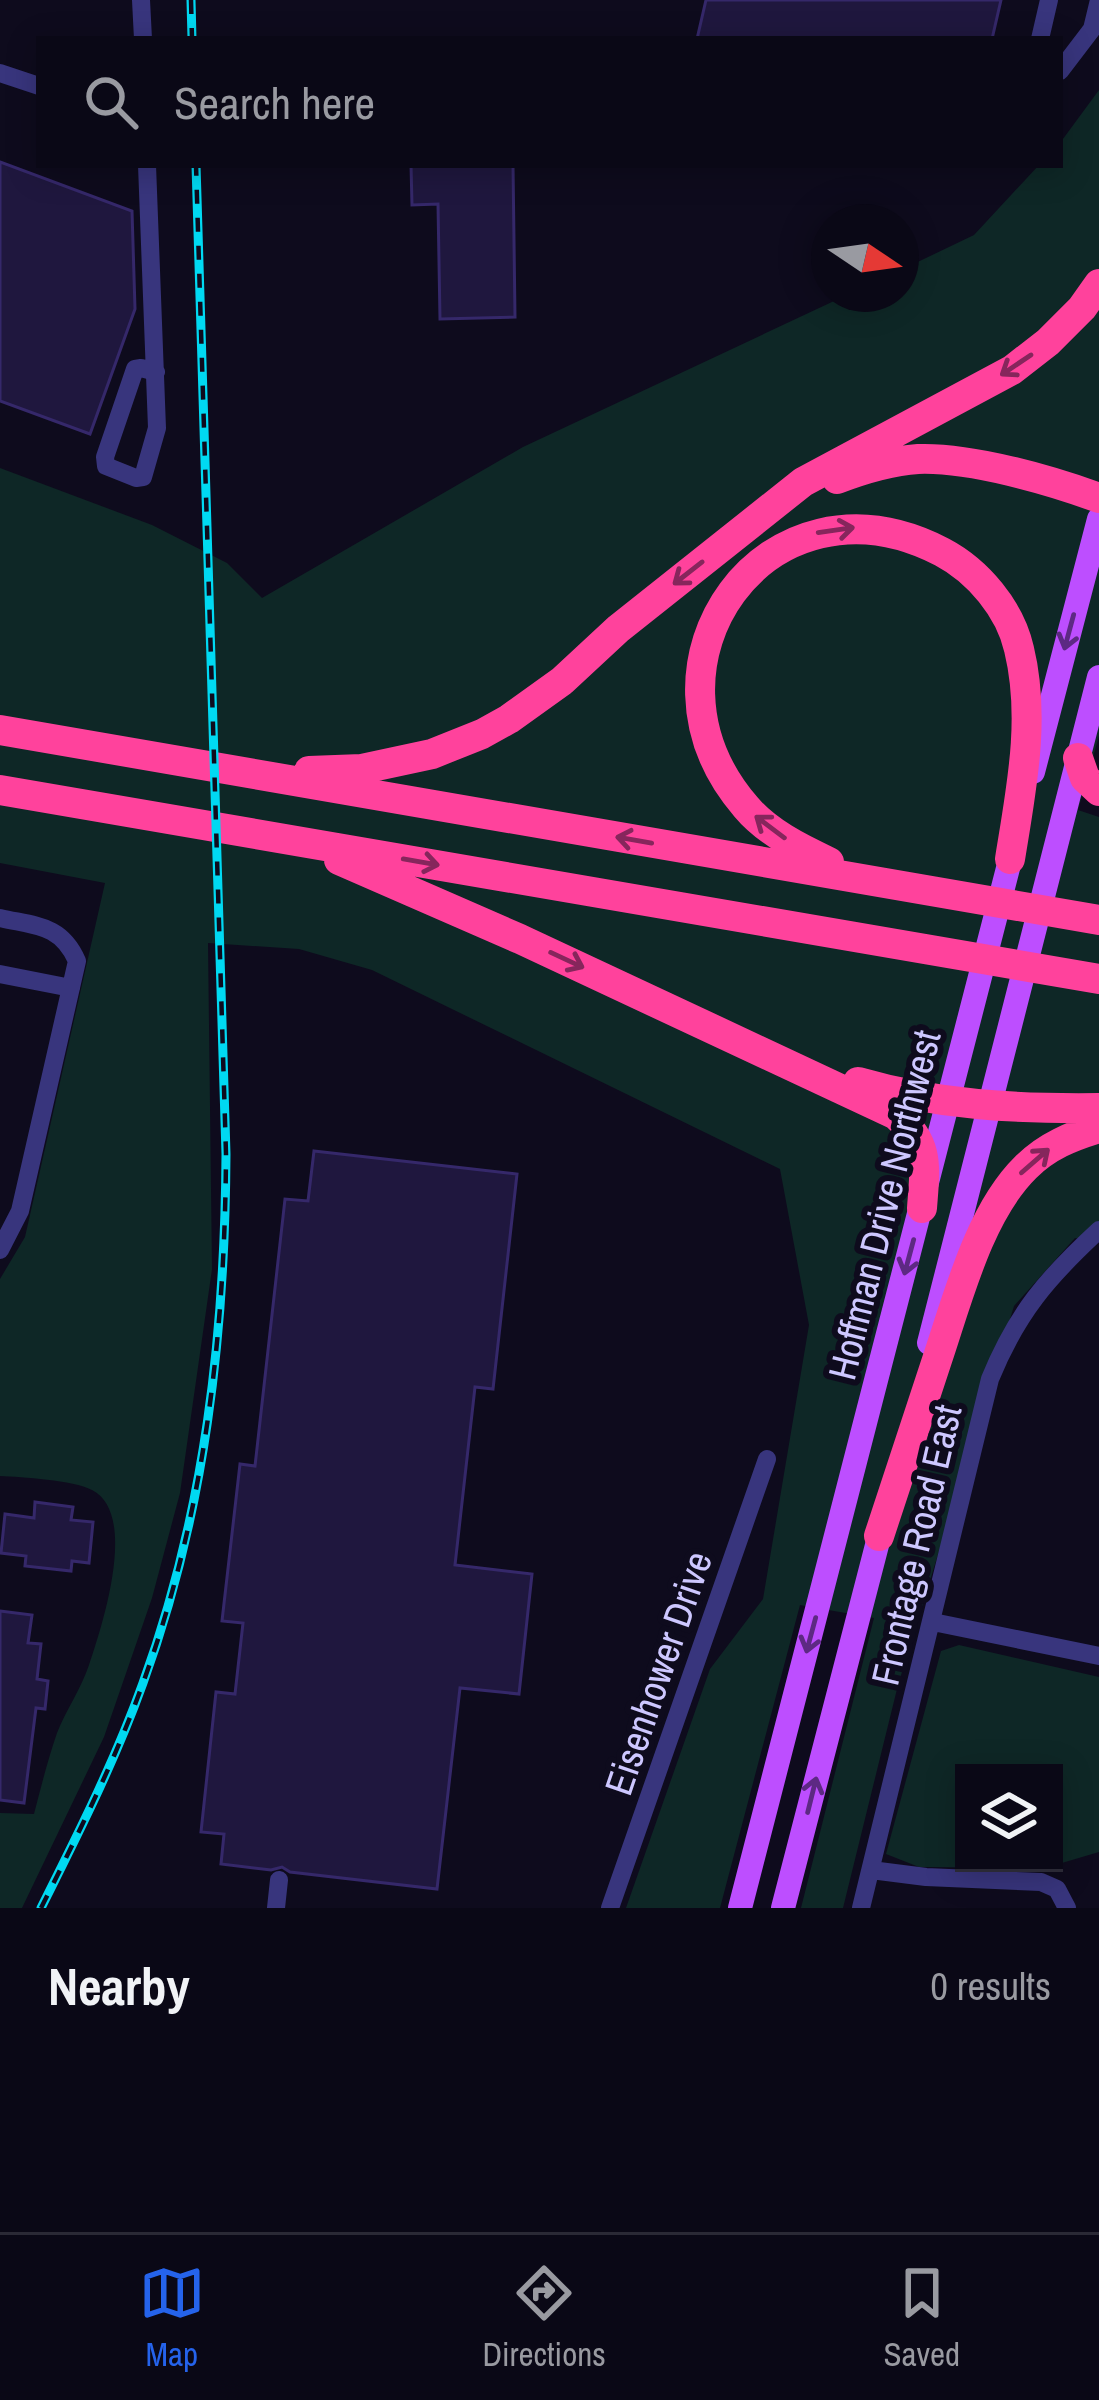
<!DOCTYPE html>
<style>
:root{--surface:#0a0816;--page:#181623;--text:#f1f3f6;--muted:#999aa1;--line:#2a2935;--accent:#2563eb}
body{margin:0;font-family:"Archivo Narrow",sans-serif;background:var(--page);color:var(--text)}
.controls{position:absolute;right:36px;bottom:36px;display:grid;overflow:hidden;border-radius:0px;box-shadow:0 6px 30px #0003}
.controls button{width:108px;height:108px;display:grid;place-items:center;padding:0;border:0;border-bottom:3px solid var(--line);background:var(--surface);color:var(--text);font:60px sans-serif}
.compass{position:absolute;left:811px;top:204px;width:108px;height:108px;border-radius:50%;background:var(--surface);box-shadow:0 6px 30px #0003;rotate:103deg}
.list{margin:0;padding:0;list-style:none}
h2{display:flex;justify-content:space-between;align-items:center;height:156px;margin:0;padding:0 48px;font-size:51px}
h2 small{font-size:39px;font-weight:400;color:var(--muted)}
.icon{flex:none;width:66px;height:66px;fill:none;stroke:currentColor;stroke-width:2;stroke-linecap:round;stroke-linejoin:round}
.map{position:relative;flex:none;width:1099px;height:1908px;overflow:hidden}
.search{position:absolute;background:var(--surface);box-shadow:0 6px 30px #0003;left:36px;right:36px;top:36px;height:132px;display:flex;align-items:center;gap:30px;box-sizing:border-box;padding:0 42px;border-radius:0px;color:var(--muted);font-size:45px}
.sheet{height:324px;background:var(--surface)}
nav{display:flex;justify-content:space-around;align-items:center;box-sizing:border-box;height:168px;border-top:3px solid var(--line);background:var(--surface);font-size:33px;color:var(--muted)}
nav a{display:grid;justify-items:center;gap:6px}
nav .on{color:var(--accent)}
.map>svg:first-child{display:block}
.green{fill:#0e2726;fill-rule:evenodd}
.building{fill:#1f173e;stroke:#35286a;stroke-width:3}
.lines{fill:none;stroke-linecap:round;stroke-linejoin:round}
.minor{stroke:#38357d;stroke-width:18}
.major{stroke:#bd4eff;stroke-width:24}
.highway{stroke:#ff429c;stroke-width:30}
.rail-casing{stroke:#00d9f2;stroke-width:9}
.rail{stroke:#0e0b1d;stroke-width:4.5;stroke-dasharray:14;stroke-linecap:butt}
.oneway{stroke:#86265c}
.oneway2{stroke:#5d2983}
.labels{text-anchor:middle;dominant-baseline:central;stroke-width:12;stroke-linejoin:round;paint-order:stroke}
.street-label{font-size:39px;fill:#cdc7ff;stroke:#0e0b1d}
</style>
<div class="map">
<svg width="1099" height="1908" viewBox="0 0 1099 1908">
<rect width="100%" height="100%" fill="#0e0b1d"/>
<path class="green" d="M1099,90V736L1078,810L1099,817V1242L1075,1238L1014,1306L898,1685L843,1908H801L874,1618L800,1605L720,1908H626L710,1669L763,1599L809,1325L780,1169L372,970L299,949L208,943L212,1269L180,1493L152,1598L104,1737L22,1908H0V1813L34,1814C41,1787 48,1759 57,1733C66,1710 81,1689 89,1665C102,1626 139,1514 92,1490C73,1480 22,1477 0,1476V1279L25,1237L105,883L0,863V468L152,525L227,563L262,598L523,447L849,294H901V270L974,235L1039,165H1060V143Z
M959,1645L1099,1677V1852L1045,1868L919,1867L886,1854L941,1651ZM964,1773H1054V1863H964Z"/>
<path class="building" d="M706,0H1001L992,39H697Z
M0,162L132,211L135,309L90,434L0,401Z
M411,165H513L515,317L440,319L438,204L412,205Z
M314,1151L517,1174L493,1389L475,1387L455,1565L532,1574L519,1694L460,1688L437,1889L290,1872L282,1867L271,1870L221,1864L224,1834L201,1832L216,1692L235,1694L243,1623L222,1621L240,1464L255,1466L285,1199L308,1201Z
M35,1502L73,1507L71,1520L93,1522L89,1563L72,1561L71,1571L25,1566L26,1556L1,1553L5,1514L34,1518Z
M0,1611L32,1615L28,1643L41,1644L37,1679L48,1681L45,1709L36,1708L24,1803L0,1800Z"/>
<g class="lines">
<path class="minor" d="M141,0L143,39
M1040,39L1049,0
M1060,71L1092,29L1099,0
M0,73L39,86
M147,165L157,428L143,477L136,478L106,466L105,457L135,369L141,368L156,372
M0,918C35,926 61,924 77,961L20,1211L0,1250
M0,974L71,988
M933,1622L1099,1656
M871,1870L926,1877L1041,1882L1057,1889L1067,1908
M276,1908L279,1880
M610,1908L767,1459
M861,1908L990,1379C1017,1313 1047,1278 1099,1230"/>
<path class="major" d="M1033,772L1099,519
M929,1343L1099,677
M740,1908L1015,841
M783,1908L883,1522"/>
<path class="highway" d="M837,479C863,469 889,461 918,459C970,457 1050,480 1099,498
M0,730L1099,920
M1078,758L1085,778L1099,791
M309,771L362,769L432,754L482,734L509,719L562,681L618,629L803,482L1012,370L1048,342L1082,308L1099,284
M0,790L1099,979
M339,860L520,939L896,1115C930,1144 925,1167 922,1208
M829,862C799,848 767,832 746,807C623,665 767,461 942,552C978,571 1010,609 1019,649C1036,719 1021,790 1010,859
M858,1082C937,1105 1017,1109 1099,1108
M879,1536C899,1477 918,1418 937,1360C958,1298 979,1213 1026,1167C1047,1146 1072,1136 1099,1128"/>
<defs>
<path id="rail" d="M191,0L192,39
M41,1908C78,1834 115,1761 143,1683C205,1513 225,1334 226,1154L196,165"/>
</defs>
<use href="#rail" class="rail-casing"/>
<use href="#rail" class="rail"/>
</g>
<defs><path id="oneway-shaft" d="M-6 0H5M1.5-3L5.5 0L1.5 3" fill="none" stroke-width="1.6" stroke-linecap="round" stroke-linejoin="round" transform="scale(3)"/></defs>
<g class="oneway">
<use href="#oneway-shaft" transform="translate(1016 365) rotate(146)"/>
<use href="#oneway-shaft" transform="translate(836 530) rotate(-8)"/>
<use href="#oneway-shaft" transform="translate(688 573) rotate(142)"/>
<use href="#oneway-shaft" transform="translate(770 827) rotate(-143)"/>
<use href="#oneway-shaft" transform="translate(634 840) rotate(-170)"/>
<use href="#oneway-shaft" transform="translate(421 862) rotate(10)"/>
<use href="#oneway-shaft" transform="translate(567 960) rotate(25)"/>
<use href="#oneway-shaft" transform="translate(1035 1161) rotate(-41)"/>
</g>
<g class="oneway2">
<use href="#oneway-shaft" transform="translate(1069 632) rotate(105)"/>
<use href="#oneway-shaft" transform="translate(909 1257) rotate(105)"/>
<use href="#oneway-shaft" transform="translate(811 1635) rotate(105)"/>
<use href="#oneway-shaft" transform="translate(812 1795) rotate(-76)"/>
</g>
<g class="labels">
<g class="street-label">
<text transform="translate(884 1205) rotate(-76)">Hoffman Drive Northwest</text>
<text transform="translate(916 1545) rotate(-77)">Frontage Road East</text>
<text transform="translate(658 1673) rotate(-71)">Eisenhower Drive</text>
</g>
</g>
</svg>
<div class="controls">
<button><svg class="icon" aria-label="layers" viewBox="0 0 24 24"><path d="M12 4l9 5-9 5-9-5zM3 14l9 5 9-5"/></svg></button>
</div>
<svg class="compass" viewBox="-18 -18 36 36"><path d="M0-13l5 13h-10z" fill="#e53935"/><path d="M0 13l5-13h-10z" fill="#999aa1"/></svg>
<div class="search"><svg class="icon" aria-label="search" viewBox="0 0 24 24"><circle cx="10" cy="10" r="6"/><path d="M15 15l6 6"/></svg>Search here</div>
</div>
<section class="sheet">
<h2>Nearby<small>0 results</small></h2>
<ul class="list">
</ul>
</section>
<nav>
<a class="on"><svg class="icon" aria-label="map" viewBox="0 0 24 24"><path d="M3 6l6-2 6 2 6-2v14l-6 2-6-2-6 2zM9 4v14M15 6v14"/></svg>Map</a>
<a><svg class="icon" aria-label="directions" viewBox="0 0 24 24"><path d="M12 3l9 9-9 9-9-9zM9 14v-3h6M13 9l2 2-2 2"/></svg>Directions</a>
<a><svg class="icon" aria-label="saved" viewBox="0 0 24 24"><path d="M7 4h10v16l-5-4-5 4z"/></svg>Saved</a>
</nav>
